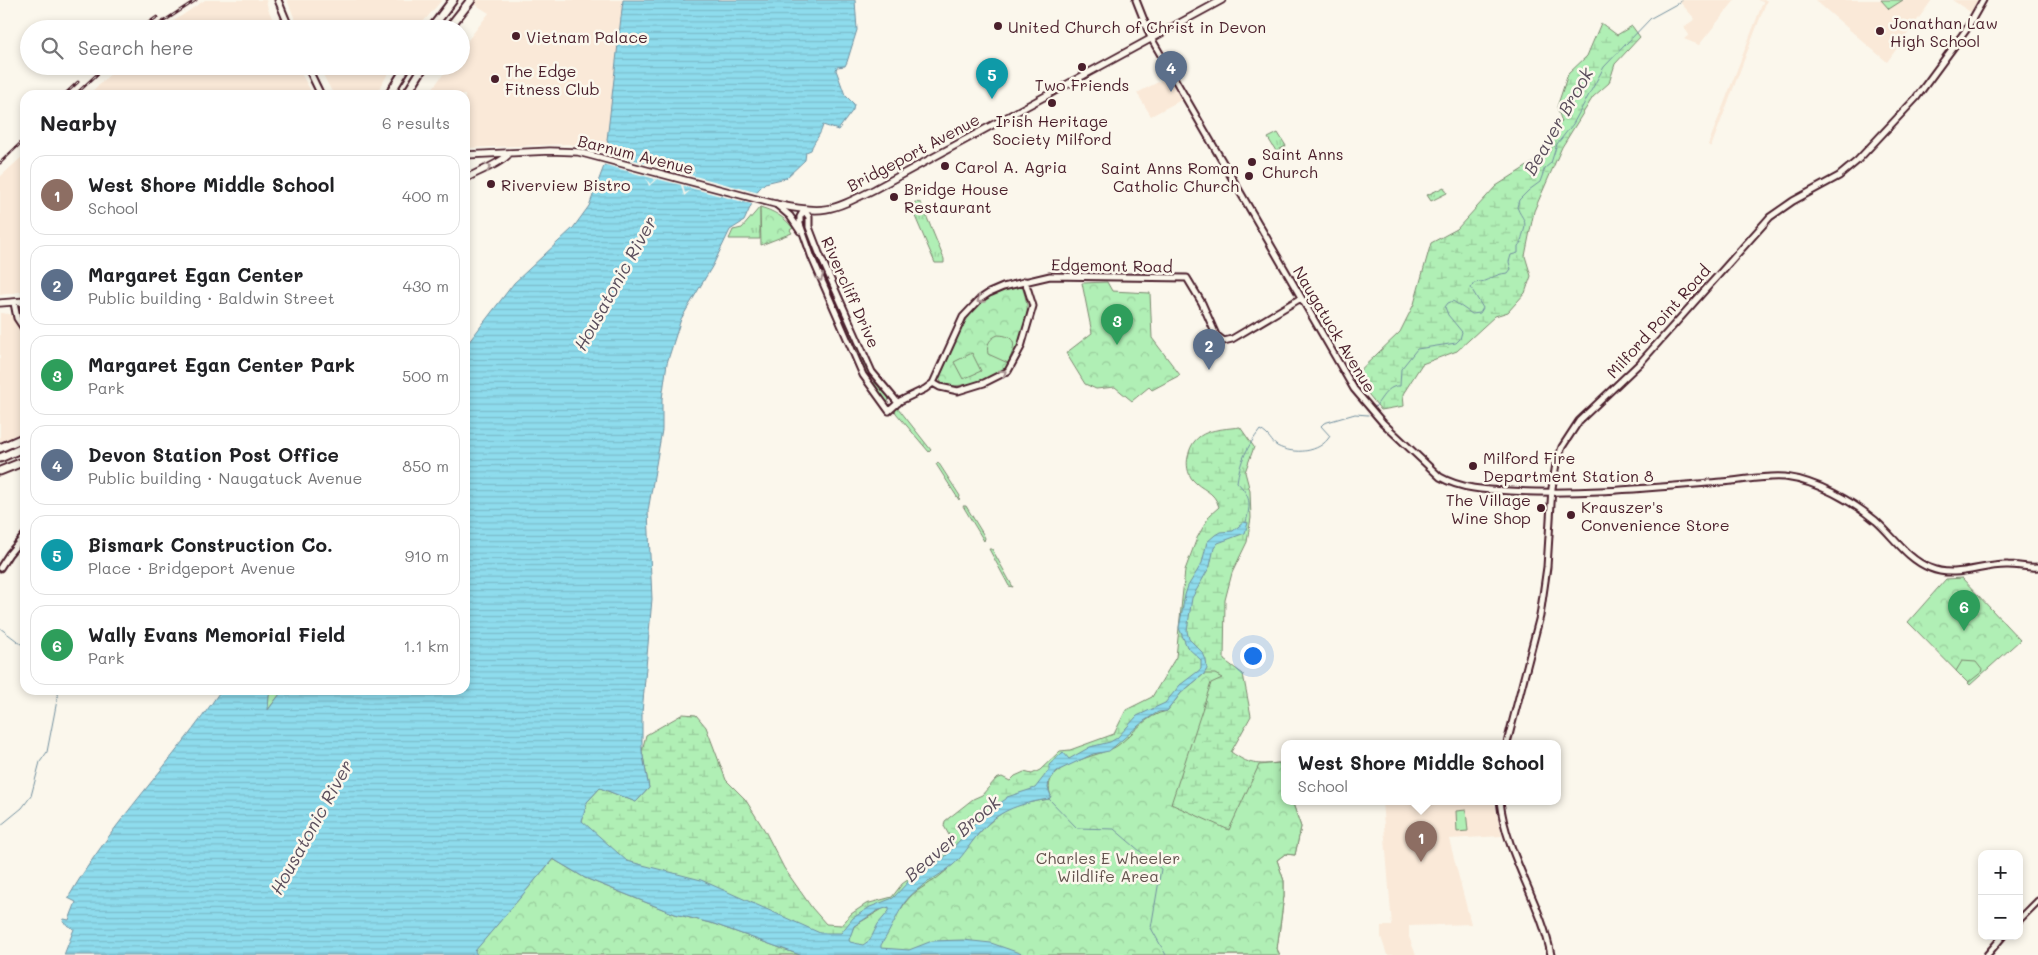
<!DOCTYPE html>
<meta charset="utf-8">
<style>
:root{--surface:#fff;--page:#f2f2f2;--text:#202124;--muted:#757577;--line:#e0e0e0;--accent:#7c3aed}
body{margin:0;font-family:Mali,sans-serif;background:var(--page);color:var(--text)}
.controls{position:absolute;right:15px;bottom:15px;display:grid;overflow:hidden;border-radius:10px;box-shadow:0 2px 8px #0003}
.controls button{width:45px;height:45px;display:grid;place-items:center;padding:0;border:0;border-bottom:1px solid var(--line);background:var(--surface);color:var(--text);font:25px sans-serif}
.you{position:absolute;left:1252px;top:655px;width:18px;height:18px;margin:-12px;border:4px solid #fff;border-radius:50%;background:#1a73e8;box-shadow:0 0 0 8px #1a73e833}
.badge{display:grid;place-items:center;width:32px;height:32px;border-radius:50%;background:var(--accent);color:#fff;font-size:16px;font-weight:700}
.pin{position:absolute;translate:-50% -41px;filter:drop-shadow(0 1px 2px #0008)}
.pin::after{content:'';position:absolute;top:26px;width:18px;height:15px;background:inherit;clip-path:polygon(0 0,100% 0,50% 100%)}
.popup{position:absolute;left:1281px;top:740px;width:280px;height:65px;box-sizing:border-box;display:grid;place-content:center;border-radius:10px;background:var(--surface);filter:drop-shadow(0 1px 4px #0005);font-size:16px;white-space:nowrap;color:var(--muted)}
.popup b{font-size:19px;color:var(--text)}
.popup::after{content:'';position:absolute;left:50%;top:100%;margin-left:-10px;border:10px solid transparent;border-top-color:var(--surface)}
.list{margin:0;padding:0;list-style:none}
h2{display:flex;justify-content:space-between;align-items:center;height:65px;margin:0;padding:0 20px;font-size:21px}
h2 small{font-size:16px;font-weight:400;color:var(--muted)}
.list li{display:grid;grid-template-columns:32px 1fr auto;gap:15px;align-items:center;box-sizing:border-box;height:80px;margin:0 10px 10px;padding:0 10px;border:1px solid var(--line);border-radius:15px}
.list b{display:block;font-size:19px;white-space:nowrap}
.list p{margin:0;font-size:16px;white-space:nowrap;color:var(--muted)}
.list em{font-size:16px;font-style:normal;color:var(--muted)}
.icon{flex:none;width:28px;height:28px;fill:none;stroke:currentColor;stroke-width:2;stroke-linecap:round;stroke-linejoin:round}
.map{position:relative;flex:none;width:2038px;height:955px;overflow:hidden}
.search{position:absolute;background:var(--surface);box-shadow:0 2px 8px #0003;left:20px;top:20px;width:450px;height:55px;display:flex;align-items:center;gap:12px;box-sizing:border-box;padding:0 18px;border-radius:28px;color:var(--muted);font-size:19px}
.panel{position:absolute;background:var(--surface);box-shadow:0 2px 8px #0003;left:20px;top:90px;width:450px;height:605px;border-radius:15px}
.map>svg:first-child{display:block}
.built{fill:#fae9d8}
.grass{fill:url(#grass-tufts);stroke:#7d8770}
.wetland{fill:url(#wetland-marsh);stroke:#7d8770}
.park{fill:url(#park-crowns);stroke:#7d8770}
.pitch{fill:#b0efb5;stroke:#7d8770}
.water{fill:url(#water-rules);stroke:#73909f;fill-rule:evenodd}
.pier{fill:#fbf7ec}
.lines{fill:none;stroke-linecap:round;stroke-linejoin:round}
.stream{stroke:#73909f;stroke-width:1}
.secondary-casing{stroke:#4a1f2b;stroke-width:9}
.primary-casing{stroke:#4a1f2b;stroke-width:9}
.highway-casing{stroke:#4a1f2b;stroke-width:11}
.secondary{stroke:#fbf7ec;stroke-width:5}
.primary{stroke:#fbf7ec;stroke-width:5.5}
.highway{stroke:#fbf7ec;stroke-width:7}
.rail-casing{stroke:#4a1f2b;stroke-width:3}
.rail{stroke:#fbf7ec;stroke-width:1;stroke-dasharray:4;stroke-linecap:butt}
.oneway{stroke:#ab9695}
.poi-dot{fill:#4a1f2b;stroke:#fbf7ec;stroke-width:2}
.labels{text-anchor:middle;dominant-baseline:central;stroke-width:5;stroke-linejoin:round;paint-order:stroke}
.poi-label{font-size:16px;fill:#4a1f2b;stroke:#fbf7ec;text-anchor:start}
.street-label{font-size:16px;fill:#4a1f2b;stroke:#fbf7ec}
.park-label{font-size:16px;fill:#64534e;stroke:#fbf7ec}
.water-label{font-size:18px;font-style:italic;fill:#5b4e5c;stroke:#fbf7ec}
</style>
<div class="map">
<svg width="2038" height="955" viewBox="0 0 2038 955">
<defs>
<pattern id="grass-tufts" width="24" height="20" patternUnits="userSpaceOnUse" patternTransform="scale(1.25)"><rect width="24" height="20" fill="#b0efb5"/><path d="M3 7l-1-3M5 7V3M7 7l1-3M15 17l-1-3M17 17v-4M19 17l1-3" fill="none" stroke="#99cc9c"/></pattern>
<pattern id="wetland-marsh" width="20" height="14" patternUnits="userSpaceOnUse" patternTransform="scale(1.25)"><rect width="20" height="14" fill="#b0efb5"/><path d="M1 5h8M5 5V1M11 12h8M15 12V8" fill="none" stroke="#99cc9c"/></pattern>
<pattern id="park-crowns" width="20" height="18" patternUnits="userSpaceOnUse" patternTransform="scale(1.25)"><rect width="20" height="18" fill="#b0efb5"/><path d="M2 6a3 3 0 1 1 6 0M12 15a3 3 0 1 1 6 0" fill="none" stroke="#99cc9c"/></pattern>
<pattern id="water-rules" width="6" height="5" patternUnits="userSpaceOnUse" patternTransform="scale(1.25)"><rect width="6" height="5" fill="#8edced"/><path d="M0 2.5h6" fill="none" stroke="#7cbccb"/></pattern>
</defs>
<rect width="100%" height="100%" fill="#fbf7ec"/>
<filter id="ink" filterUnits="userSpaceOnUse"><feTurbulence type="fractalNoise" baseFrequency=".02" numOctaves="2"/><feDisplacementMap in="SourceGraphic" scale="10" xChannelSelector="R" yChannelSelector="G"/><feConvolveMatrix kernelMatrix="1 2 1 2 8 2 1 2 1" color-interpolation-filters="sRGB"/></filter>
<g filter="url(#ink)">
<path class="built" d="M205,0H266L268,9L277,29H162Z
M287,0H442L417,29H299Z
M468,0H623L607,140L609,145L602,149L568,144L465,148V95H428L449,66H461V49L489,13Z
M1678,0H1735L1699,45L1684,39L1689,35L1684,27L1695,19Z
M1757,0H1767L1711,147L1708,145L1763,2Z
M1815,0H1932L1887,62Z
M1952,0H1979L1972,13Z
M119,66H297L313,95H88Z
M318,66H393L375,95H334Z
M1168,77L1181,100L1151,116L1137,93Z
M25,154V291L0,295V177Z
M0,313L9,314L14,317L20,328L25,331V431L0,442Z
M1382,801H1494L1502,836L1449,839L1471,924L1409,926V937L1416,955H1387L1381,937V926H1392Z"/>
<path class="grass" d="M1278,133L1286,146L1276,151L1268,138Z
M1444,187L1447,193L1431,201L1427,195Z
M915,202L921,203L944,259V263H935L911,207Z
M760,207V239H729L733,230L742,228Z
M817,258L819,259L871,377L870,379L815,260Z
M874,382L889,398L888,402L871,385Z
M898,408L931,450L929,452L896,413L895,410Z
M938,462L960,496L959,500L936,464Z
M963,506H966L983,534L985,538L984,541Z
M989,549H992L1013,587L1009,586Z"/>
<path class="wetland" d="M1601,23L1617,35L1632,26L1640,37L1615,64L1609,83L1593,97L1562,147L1534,211L1525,256L1531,276L1525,293L1508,312L1495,316L1457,351L1422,364L1403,394L1404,406L1381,410L1354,376L1400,332L1414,304L1431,243L1457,229L1496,186L1551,151L1552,130L1562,122L1557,107L1568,74L1587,56Z
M1240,427L1254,447L1245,472L1250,491L1251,518L1247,542L1232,573L1225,600L1224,660L1243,674L1251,716L1231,752C1249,765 1257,765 1279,763L1285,780V801H1292L1301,827L1295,855L1285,854L1277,860L1284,881V896L1277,949L1280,955H471L582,821L587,802L600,788L636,802L649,788L642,751L646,735L683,714L696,715L706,727L726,780L745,799L765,831L784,868L812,908L826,924L842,925L851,914L866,904L892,897L902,884L943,854L950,837L944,826L945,821L973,799L982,795L996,779L1002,777L1010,781L1015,776L1024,772L1032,774L1040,770L1060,751L1070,750L1114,734L1126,710L1152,697L1176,657L1185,570L1197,538L1210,515L1219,507C1214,490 1202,491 1192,479C1188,474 1186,464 1188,457C1193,429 1216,430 1240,427Z"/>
<path class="park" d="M760,207C774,211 784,217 793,228L790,230L792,233L761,245Z
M1107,282L1112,291L1150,293L1152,338L1180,375L1152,390L1149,387L1132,401L1115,387L1096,389L1085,384L1066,353L1092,333L1082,283Z
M1022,286C1024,292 1026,299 1027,305C1029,320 1018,356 1007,367C998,377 982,382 969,384C960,385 951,388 942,384L939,378C954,349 964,307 995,293C1003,289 1013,288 1022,286Z
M1962,578L2020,640L1970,685L1908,622L1946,579Z
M1204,674H1215L1222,678L1211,683L1171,804L1229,830L1259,765L1279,763L1285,780V801H1292L1301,827L1295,855L1285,854L1277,860L1284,881V896L1277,949L1280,955H851L848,940L854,926L884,908L889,907L901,909C911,892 921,889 936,879C963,860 976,828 1005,811C1019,803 1033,802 1049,799L1051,796C1038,763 1098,758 1117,746C1134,734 1145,715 1167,711L1181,693Z
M271,690H283L267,711L269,695Z
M553,859L585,878L675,914L714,924L800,955H471Z"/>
<path class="pitch" d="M1881,0H1903L1889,9Z
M998,335C1020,336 1014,349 1008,363L988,354C986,344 990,338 998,335Z
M972,353L981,371L963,379L954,362Z
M1962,661L1976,662L1983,671L1968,683L1956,671Z
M1466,810L1468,831L1457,832L1456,811Z"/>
<path class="water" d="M623,0H855L857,30L847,62L845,66L837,67L836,70L845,95L854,104L853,110L838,130L823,125C820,137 814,140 811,150L806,152L805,160L786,178L765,183L758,190L744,221L730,230L713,265L681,319L667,363L662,399V430L648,511L652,599L642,713V751L649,788L636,802L600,788L587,802L582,821L627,861L701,880L820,933H841L853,918L870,907L893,898L909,881L944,858L982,815L1006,799L1007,797L1035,788L1049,770V765L1063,752L1069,759L1090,747L1110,742L1117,738L1137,716L1165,703L1180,685L1201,669V660L1187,647L1179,628L1185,595L1188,586L1202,563L1207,542L1215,535L1220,532L1233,531L1244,522L1248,523L1245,533L1218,543L1214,548L1210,566L1192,598L1187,631L1189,639L1203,653L1206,660L1207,669L1204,674L1181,693L1167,711L1158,712L1144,721L1109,751L1093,754L1057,771L1049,781L1048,788L1051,796L1049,799C1023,803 1000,809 982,830C971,841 965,855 953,865C938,877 916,887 905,902C896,916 890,932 881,945V948L909,950L932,941L963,940L991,943L1025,955H800L714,924L675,914L585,878L553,859L475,951L477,955H64L74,929L63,922L64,919L69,920L76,902L68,898C111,823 173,762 221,690H271L269,695L268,710L283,690H465V347L514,283L573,228L589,206L610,150L607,140ZM889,907V911L878,924L870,940L863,945L850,942L849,940L854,926L877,911Z"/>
<path class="pier" d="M606,153L658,166L656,159L650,162L657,157L660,167L684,173L692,166L695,174L691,169L687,174L759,193L755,205L683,186L685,193L691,190L684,196L681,185L657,179L649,186L646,178L650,184L655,179L602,164Z"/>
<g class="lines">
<path class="stream" d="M1375,407C1382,398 1388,385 1400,386L1401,369L1417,349L1456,343L1460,339L1462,332L1448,315L1445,307L1448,303L1453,301L1472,314L1480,313L1483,308L1471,288L1474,283C1490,282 1492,274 1508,273L1511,269L1509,262L1511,255L1518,253V246C1522,242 1521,239 1523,234C1528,219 1522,220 1517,207L1519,200L1529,190L1540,182L1545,168L1551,163L1557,144L1573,124L1604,67L1651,18L1682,1
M1246,522C1251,503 1251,497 1237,482C1240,461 1247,447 1260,430C1270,435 1271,442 1277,446C1294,455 1320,453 1330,436L1321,426L1324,423L1355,414L1368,415
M0,628L25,647
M1048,798L1077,828L1114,829L1161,869L1151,928L1166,955
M0,826L22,808L31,796L40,762L47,752L59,690"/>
<defs>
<path id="secondary" d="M278,0L290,29
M1136,0L1151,38L1354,389L1383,423L1440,477C1461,489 1486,490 1510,491C1580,495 1650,488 1721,482C1740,481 1766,475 1785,477C1817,481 1852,501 1876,521C1894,537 1907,559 1930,568C1956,579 1982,564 2008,565C2019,565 2027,568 2038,567
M307,66L321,95
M776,204L790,216L800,231
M22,302L25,321
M14,303L17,318L25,330
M933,383L940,387L958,391L984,383L1008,371L1021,347L1033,306L1025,281
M898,403L872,372L819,253L809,227V217L804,210L800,217V224L812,258L863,375L889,411L900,401L925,389L933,383L963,317L980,299L989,293L1003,287L1050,276L1187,278L1202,303L1216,335L1224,341L1232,339L1301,298
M0,568L9,554L25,535
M1507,743L1540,616L1547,567L1552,488L1556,464L1562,447L1579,421L1640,363L1770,217L1793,201L1839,176L1857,161L1916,98L1966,30L1983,0
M1500,801C1506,855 1541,902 1551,955
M2019,920L2038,901
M1987,955L2003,936"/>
<path id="primary" d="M465,155L550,151L578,152L775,204C825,215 831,211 875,189L1222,0
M465,179C478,171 501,164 510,153
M0,303L25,301"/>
<path id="highway" d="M431,29L453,0
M448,29L471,0
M389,95L407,66
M406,95L424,66
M0,448L25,437
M0,458L25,447
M0,471L25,461"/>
</defs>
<use href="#secondary" class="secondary-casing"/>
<use href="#primary" class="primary-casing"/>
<use href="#highway" class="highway-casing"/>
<use href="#secondary" class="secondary"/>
<use href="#primary" class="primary"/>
<use href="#highway" class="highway"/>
<defs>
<path id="rail" d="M140,29L157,17
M152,29L196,0
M64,95L78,82
M75,95L106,66
M0,163L25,139"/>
</defs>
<use href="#rail" class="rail-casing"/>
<use href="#rail" class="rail"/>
</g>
<defs><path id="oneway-chevron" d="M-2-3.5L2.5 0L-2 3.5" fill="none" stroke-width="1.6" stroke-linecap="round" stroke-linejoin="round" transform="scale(1.25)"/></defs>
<g class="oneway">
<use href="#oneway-chevron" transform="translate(488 167) rotate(-22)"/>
<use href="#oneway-chevron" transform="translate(820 278) rotate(66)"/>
<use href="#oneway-chevron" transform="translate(980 300) rotate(141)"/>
<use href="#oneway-chevron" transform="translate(1003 373) rotate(-33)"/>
</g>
</g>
<g class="poi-dot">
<circle cx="998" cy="26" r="5"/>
<circle cx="1880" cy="31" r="5"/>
<circle cx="516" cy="36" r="5"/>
<circle cx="1082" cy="67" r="5"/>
<circle cx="495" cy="79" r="5"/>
<circle cx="1052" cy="103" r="5"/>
<circle cx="1252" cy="162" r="5"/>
<circle cx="945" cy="166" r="5"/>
<circle cx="1249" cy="176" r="5"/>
<circle cx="491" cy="184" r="5"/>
<circle cx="894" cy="197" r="5"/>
<circle cx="1473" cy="466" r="5"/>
<circle cx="1541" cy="508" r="5"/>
<circle cx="1571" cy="515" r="5"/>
</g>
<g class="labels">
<g class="poi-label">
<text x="1890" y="22">Jonathan Law<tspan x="1890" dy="18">High School</tspan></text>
<text x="1008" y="26">United Church of Christ in Devon</text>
<text x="526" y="36">Vietnam Palace</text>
<text x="505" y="70">The Edge<tspan x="505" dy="18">Fitness Club</tspan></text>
<text x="1082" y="84" text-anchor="middle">Two Friends</text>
<text x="1052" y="120" text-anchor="middle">Irish Heritage<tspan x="1052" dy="18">Society Milford</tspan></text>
<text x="1262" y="153">Saint Anns<tspan x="1262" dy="18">Church</tspan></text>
<text x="955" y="166">Carol A. Agria</text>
<text x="1239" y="167" text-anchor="end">Saint Anns Roman<tspan x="1239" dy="18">Catholic Church</tspan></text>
<text x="501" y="184">Riverview Bistro</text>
<text x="904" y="188">Bridge House<tspan x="904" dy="18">Restaurant</tspan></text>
<text x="1483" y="457">Milford Fire<tspan x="1483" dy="18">Department Station 8</tspan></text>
<text x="1531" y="499" text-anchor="end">The Village<tspan x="1531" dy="18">Wine Shop</tspan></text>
<text x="1581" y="506">Krauszer's<tspan x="1581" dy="18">Convenience Store</tspan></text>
</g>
<g class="street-label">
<text transform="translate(913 152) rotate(-28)">Bridgeport Avenue</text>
<text transform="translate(636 154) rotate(14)">Barnum Avenue</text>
<text transform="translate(1112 265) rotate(1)">Edgemont Road</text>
<text transform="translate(851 292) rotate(66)">Rivercliff Drive</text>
<text transform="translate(1658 321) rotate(-48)">Milford Point Road</text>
<text transform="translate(1335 329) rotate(59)">Naugatuck Avenue</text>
</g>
<g class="park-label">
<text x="1108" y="857">Charles E Wheeler<tspan x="1108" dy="18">Wildlife Area</tspan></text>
</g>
<g class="water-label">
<text transform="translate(1558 121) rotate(-60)">Beaver Brook</text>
<text transform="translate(615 283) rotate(-61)">Housatonic River</text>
<text transform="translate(311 827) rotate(-61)">Housatonic River</text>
<text transform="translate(952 838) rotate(-41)">Beaver Brook</text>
</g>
</g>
</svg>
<div class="controls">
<button>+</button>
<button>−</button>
</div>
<div class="you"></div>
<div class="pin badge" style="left:1421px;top:862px;background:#8d6e63">1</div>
<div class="popup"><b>West Shore Middle School</b>School</div>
<div class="pin badge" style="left:1209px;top:370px;background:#5c6f8a">2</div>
<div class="pin badge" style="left:1117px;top:345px;background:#2e9e5b">3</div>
<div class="pin badge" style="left:1171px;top:92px;background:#5c6f8a">4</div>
<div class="pin badge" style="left:992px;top:99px;background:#0f9aa8">5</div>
<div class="pin badge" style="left:1964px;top:631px;background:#2e9e5b">6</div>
<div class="search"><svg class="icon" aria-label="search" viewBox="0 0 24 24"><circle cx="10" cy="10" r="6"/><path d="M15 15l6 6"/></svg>Search here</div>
<section class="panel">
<h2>Nearby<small>6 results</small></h2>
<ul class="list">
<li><span class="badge" style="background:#8d6e63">1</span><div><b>West Shore Middle School</b><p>School</p></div><em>400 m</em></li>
<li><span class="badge" style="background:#5c6f8a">2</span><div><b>Margaret Egan Center</b><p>Public building · Baldwin Street</p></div><em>430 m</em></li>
<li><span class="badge" style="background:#2e9e5b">3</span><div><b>Margaret Egan Center Park</b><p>Park</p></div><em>500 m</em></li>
<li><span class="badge" style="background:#5c6f8a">4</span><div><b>Devon Station Post Office</b><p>Public building · Naugatuck Avenue</p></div><em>850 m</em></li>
<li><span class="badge" style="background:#0f9aa8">5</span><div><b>Bismark Construction Co.</b><p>Place · Bridgeport Avenue</p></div><em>910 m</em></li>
<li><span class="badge" style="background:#2e9e5b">6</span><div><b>Wally Evans Memorial Field</b><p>Park</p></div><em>1.1 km</em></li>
</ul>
</section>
</div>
